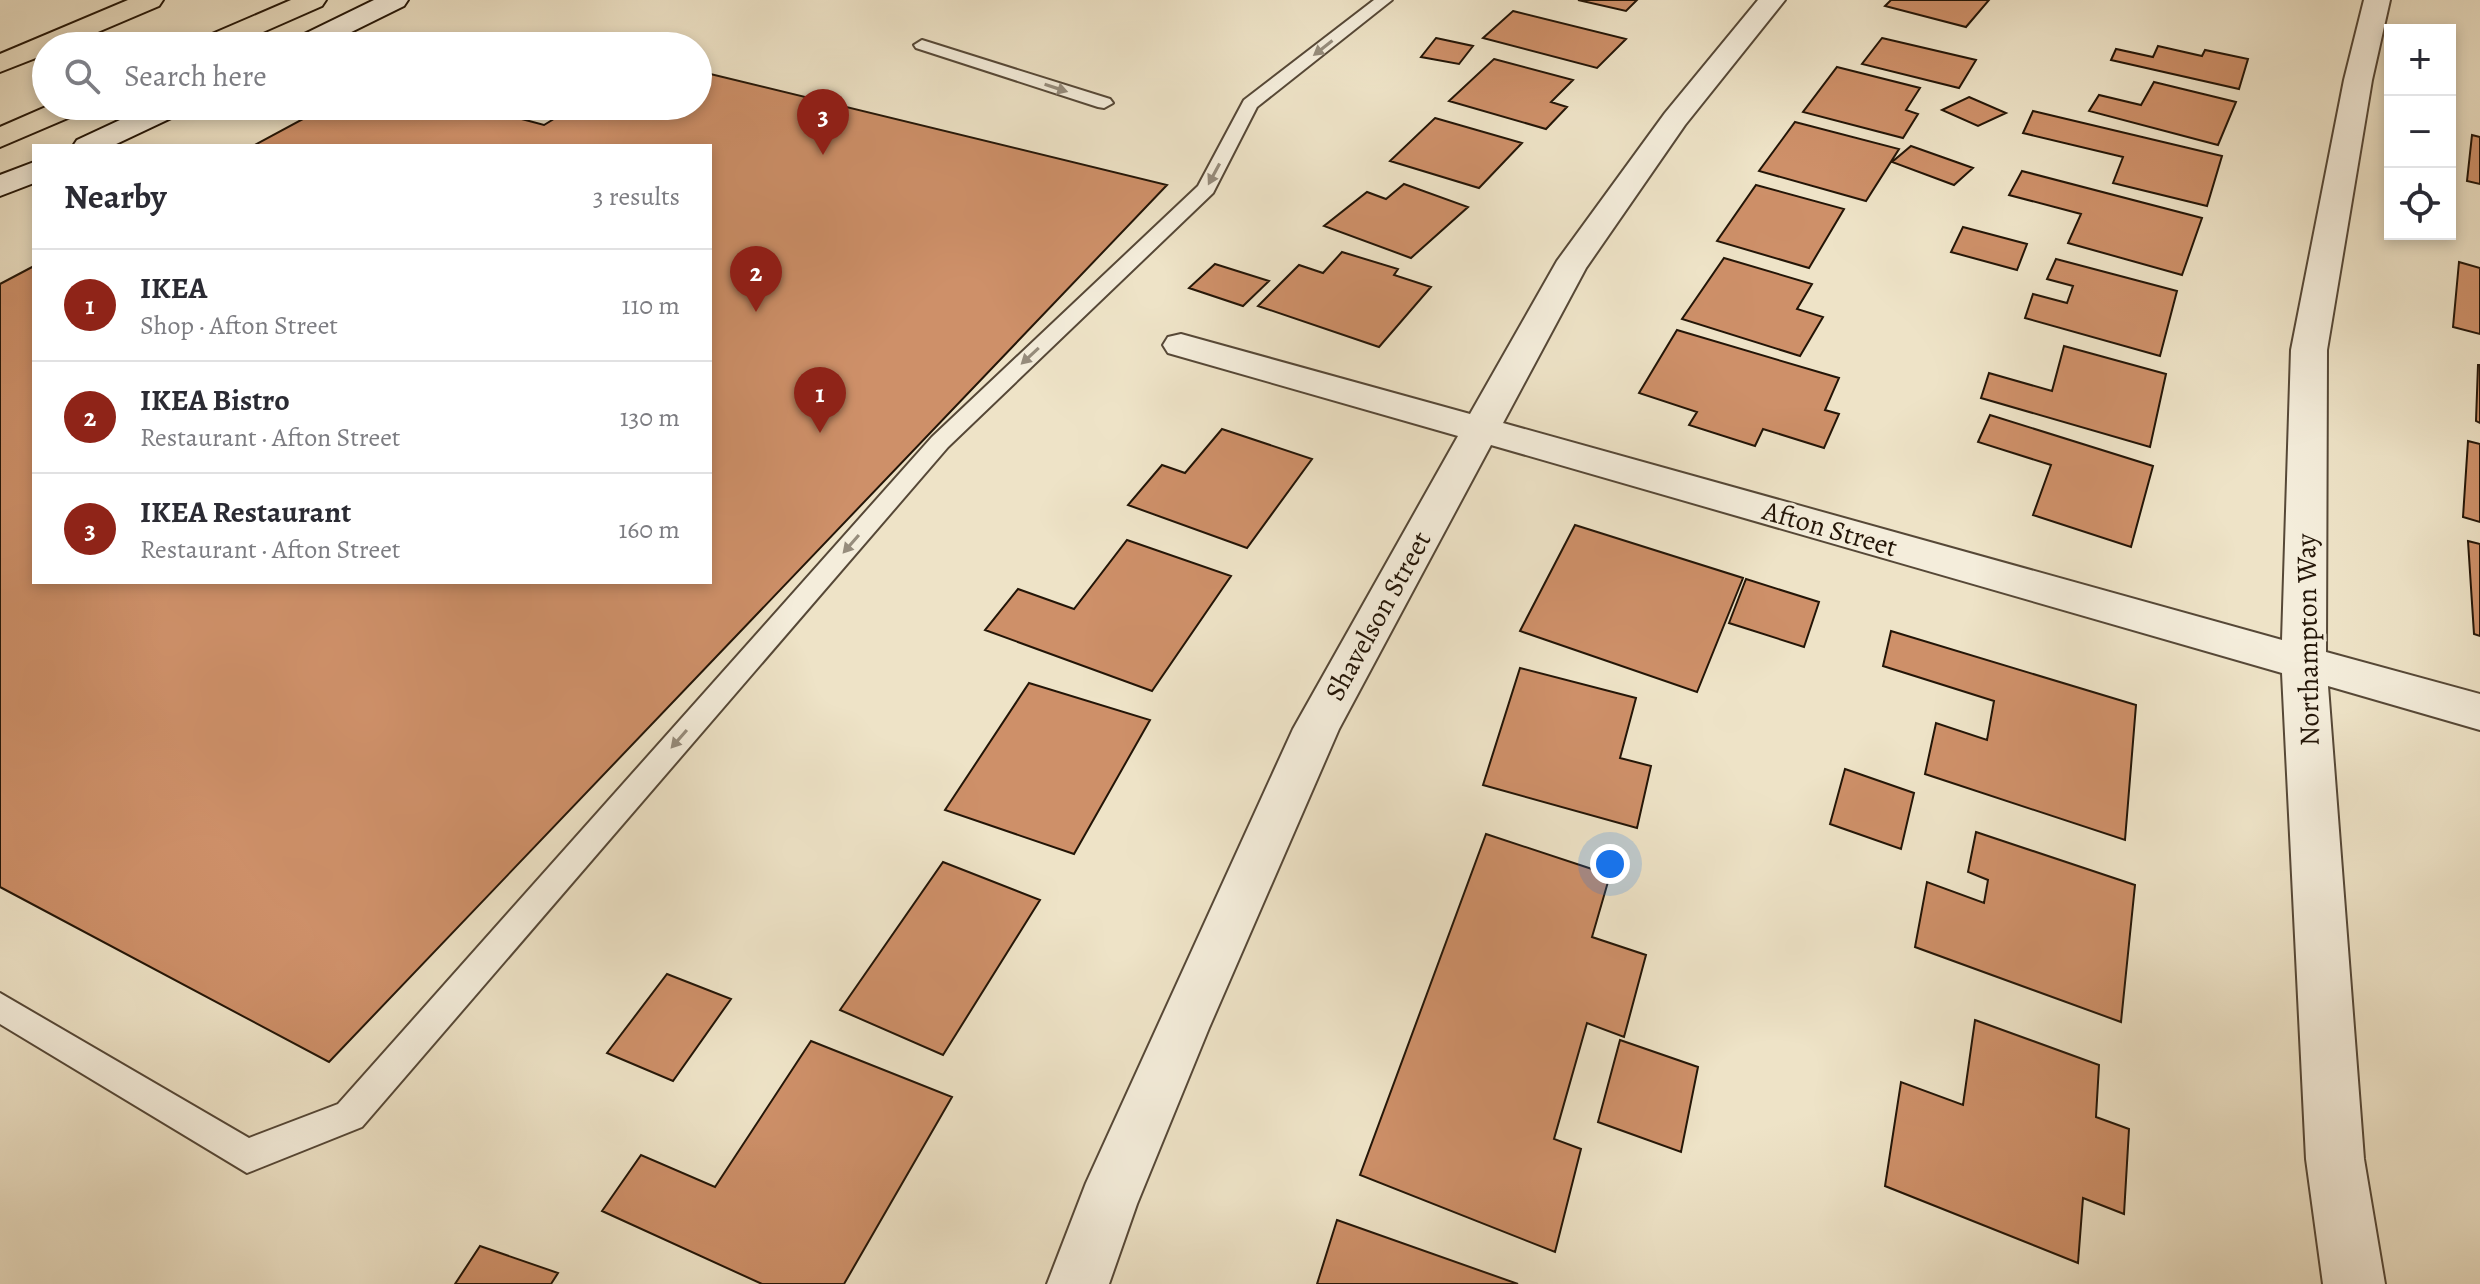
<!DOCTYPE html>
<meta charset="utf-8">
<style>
:root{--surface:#fff;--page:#f2f2f3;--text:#2b2b33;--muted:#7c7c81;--line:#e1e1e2;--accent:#8f2418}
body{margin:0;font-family:Alegreya,serif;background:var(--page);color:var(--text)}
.controls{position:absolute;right:24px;top:24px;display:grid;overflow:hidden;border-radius:0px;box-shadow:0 4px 12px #0003}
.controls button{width:72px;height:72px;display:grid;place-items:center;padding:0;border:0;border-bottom:2px solid var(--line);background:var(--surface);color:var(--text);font:40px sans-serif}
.you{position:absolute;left:1610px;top:864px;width:28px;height:28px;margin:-20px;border:6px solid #fff;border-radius:50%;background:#1a73e8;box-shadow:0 0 0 12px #1a73e833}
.badge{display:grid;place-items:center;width:52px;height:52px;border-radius:50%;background:var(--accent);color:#fff;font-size:26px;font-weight:700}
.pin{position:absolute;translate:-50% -66px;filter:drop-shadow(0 2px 4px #0008)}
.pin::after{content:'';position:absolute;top:42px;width:28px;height:24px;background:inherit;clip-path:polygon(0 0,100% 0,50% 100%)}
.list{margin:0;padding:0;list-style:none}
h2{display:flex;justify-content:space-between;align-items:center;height:104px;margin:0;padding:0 32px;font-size:34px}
h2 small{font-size:26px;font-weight:400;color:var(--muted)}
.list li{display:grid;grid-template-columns:52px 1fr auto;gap:24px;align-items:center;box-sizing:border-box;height:112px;padding:0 32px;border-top:2px solid var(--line)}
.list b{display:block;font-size:30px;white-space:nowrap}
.list p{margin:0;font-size:26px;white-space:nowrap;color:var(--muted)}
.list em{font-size:26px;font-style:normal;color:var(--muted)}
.icon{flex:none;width:44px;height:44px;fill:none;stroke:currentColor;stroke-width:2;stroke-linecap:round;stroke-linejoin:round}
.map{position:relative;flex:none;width:2480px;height:1284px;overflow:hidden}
.search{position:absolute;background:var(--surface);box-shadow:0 4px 12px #0003;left:32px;top:32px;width:680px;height:88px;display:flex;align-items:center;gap:20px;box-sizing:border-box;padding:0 28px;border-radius:44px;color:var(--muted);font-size:30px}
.panel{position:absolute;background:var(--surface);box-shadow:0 4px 12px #0003;left:32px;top:144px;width:680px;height:440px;border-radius:0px}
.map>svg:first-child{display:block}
.building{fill:#ce9069;stroke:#231507;stroke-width:2}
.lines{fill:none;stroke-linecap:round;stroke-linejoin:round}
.lane-casing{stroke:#564837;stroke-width:4}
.street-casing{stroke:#564837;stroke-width:4}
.secondary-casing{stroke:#231507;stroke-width:4}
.highway-casing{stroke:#231507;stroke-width:4}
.lane{fill:#f4eddb;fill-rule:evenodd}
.street{fill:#f4eddb;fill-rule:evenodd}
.secondary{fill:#f4eddb;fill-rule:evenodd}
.highway{fill:#eee3c7;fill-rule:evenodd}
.oneway{fill:#968c7c}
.labels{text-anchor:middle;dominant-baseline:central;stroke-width:6;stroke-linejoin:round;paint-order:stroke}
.street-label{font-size:28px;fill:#231507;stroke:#f4eddb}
</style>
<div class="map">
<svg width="2480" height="1284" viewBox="0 0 2480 1284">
<rect width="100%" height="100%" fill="#eee3c7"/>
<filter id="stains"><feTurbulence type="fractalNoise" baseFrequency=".0025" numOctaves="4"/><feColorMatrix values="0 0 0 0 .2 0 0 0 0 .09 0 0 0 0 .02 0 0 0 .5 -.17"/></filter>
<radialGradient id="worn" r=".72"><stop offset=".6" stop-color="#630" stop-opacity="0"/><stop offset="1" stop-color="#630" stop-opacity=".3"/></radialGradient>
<path class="building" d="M1578,0H1637L1626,11Z
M1891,0H1989L1966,27L1885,6Z
M1513,11L1626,39L1597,68L1483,38Z
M1436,38L1473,46L1459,64L1421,57Z
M1882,38L1976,60L1959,88L1862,64Z
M2158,46L2202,56L2205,50L2248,59L2239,89L2111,60L2116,49L2153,57Z
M1494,59L1573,80L1551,102L1567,107L1546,129L1449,101Z
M1837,67L1920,88L1906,110L1918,114L1903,138L1803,112Z
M698,71L1167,185L329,1062L0,887V284L34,266V582H710V146H253L327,106H473L544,125L575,106H698Z
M2154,82L2236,102L2218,145L2089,111L2099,95L2141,105Z
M1969,97L2006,113L1978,126L1942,110Z
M2033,111L2222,156L2207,206L2113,183L2123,157L2023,133Z
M1435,118L1522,143L1479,188L1390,161Z
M1795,122L1899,149L1866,201L1759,171Z
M2472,135L2480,137V184L2467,181Z
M1911,146L1973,168L1954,185L1892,162Z
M2022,171L2202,218L2182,275L2068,243L2081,214L2009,195Z
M1404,184L1468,207L1411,258L1324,226L1367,192L1386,199Z
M1756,185L1844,209L1809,268L1717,241Z
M1963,227L2027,244L2017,270L1951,252Z
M1342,252L1398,269L1394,275L1431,287L1379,347L1258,306L1299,265L1323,273Z
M1724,258L1812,284L1797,309L1823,317L1800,356L1682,319Z
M2056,259L2177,291L2160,356L2025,318L2033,294L2067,303L2073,286L2047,279Z
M2459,262L2480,268V334L2453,327Z
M1215,264L1269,281L1243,306L1189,288Z
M1677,330L1839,378L1825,410L1839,414L1824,448L1763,429L1755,446L1689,425L1697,412L1639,393Z
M2064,346L2166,374L2150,447L1981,398L1989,373L2052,391Z
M2478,365H2480V423L2476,421Z
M1990,415L2153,466L2131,547L2033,515L2051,465L1978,442Z
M1222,429L1312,459L1247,548L1128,505L1162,465L1185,473Z
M2468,441L2480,444V522L2463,517Z
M1575,525L1743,578L1697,692L1520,631Z
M1127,540L1231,576L1152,691L985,630L1018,589L1074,609Z
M2468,541L2480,544V636L2474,634Z
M1746,579L1819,602L1804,647L1729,623Z
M1891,631L2136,705L2125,840L1925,774L1936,723L1987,740L1994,701L1883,666Z
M1520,668L1636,698L1620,758L1651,766L1637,828L1483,785Z
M1029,683L1150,720L1074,854L945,810Z
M1845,769L1914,793L1901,849L1830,824Z
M1976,832L2135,885L2121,1022L1915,947L1927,882L1984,903L1988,880L1968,872Z
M1486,834L1610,875L1592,937L1646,955L1624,1037L1587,1023L1554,1139L1581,1149L1555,1252L1360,1175Z
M943,862L1040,900L943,1055L840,1010Z
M667,974L731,999L673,1081L607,1053Z
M1975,1020L2099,1065L2096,1117L2129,1129L2124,1214L2083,1198L2078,1263L1885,1186L1901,1082L1963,1105Z
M1620,1040L1698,1067L1681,1152L1598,1122Z
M811,1041L952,1097L844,1284H762L602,1211L641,1155L715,1187Z
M1337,1220L1518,1284H1317Z
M480,1246L558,1273L551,1284H455Z"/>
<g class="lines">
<defs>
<path id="lane" d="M1374,0H1392L1257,107L1213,193L948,447L362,1127L247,1173L0,1024V993L249,1138L338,1104L932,437L1198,186L1244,100Z
M922,40L1110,99L1113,103L1104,108L1098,107L916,48L914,45Z"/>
<path id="street" d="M1758,0H1785L1685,125L1586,268L1503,423L2282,640L2291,350L2344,80L2364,0H2390L2372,80L2327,350L2326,652L2480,694V730L2328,686L2364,1159L2385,1284H2323L2306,1159L2282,673L1491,445L1339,729L1209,1028L1137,1204L1109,1284H1047L1086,1183L1293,729L1458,436L1168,353L1163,345L1168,337L1181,334L1470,414L1557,261L1665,113Z"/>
<path id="secondary" d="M374,0H408L404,6L323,46H288L292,40Z
M150,106H189L184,112L112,146H73L77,140Z
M34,162V183L0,196V175Z"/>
<path id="highway" d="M128,0H163L159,6L65,46H46V54L0,72V54Z
M291,0H326L322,6L231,46H194L198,40Z
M48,106H87L82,112L0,147V127Z"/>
</defs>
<use href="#lane" class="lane-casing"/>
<use href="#street" class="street-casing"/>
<use href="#secondary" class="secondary-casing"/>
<use href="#highway" class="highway-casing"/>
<use href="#lane" class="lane"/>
<use href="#street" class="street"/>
<use href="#secondary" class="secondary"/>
<use href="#highway" class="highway"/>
</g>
<defs><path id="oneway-solid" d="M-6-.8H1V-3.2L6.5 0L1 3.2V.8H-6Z" transform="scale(2)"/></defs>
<g class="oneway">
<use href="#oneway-solid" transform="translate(1323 48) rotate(142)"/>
<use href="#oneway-solid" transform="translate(1056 88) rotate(18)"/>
<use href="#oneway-solid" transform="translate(1214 174) rotate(118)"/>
<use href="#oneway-solid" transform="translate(1030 356) rotate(137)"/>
<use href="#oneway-solid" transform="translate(851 544) rotate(131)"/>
<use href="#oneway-solid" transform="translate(679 739) rotate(131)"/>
</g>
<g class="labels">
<g class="street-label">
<text transform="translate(1830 529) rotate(16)">Afton Street</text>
<text transform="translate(1378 616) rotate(-61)">Shavelson Street</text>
<text transform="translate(2308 640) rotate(-91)">Northampton Way</text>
</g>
</g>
<rect width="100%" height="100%" filter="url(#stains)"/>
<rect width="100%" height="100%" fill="url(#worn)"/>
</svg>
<div class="controls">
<button>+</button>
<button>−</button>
<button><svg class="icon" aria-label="locate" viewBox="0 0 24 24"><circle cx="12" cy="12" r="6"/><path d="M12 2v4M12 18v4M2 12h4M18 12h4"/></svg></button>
</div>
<div class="you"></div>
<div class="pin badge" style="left:820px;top:433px">1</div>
<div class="pin badge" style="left:756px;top:312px">2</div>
<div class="pin badge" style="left:823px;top:155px">3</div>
<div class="search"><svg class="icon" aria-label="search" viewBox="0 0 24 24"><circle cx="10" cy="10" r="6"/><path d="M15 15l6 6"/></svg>Search here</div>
<section class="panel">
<h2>Nearby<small>3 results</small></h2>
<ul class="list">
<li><span class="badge">1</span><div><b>IKEA</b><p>Shop · Afton Street</p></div><em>110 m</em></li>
<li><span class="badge">2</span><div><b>IKEA Bistro</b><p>Restaurant · Afton Street</p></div><em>130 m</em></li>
<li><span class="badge">3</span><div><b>IKEA Restaurant</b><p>Restaurant · Afton Street</p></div><em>160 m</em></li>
</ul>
</section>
</div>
